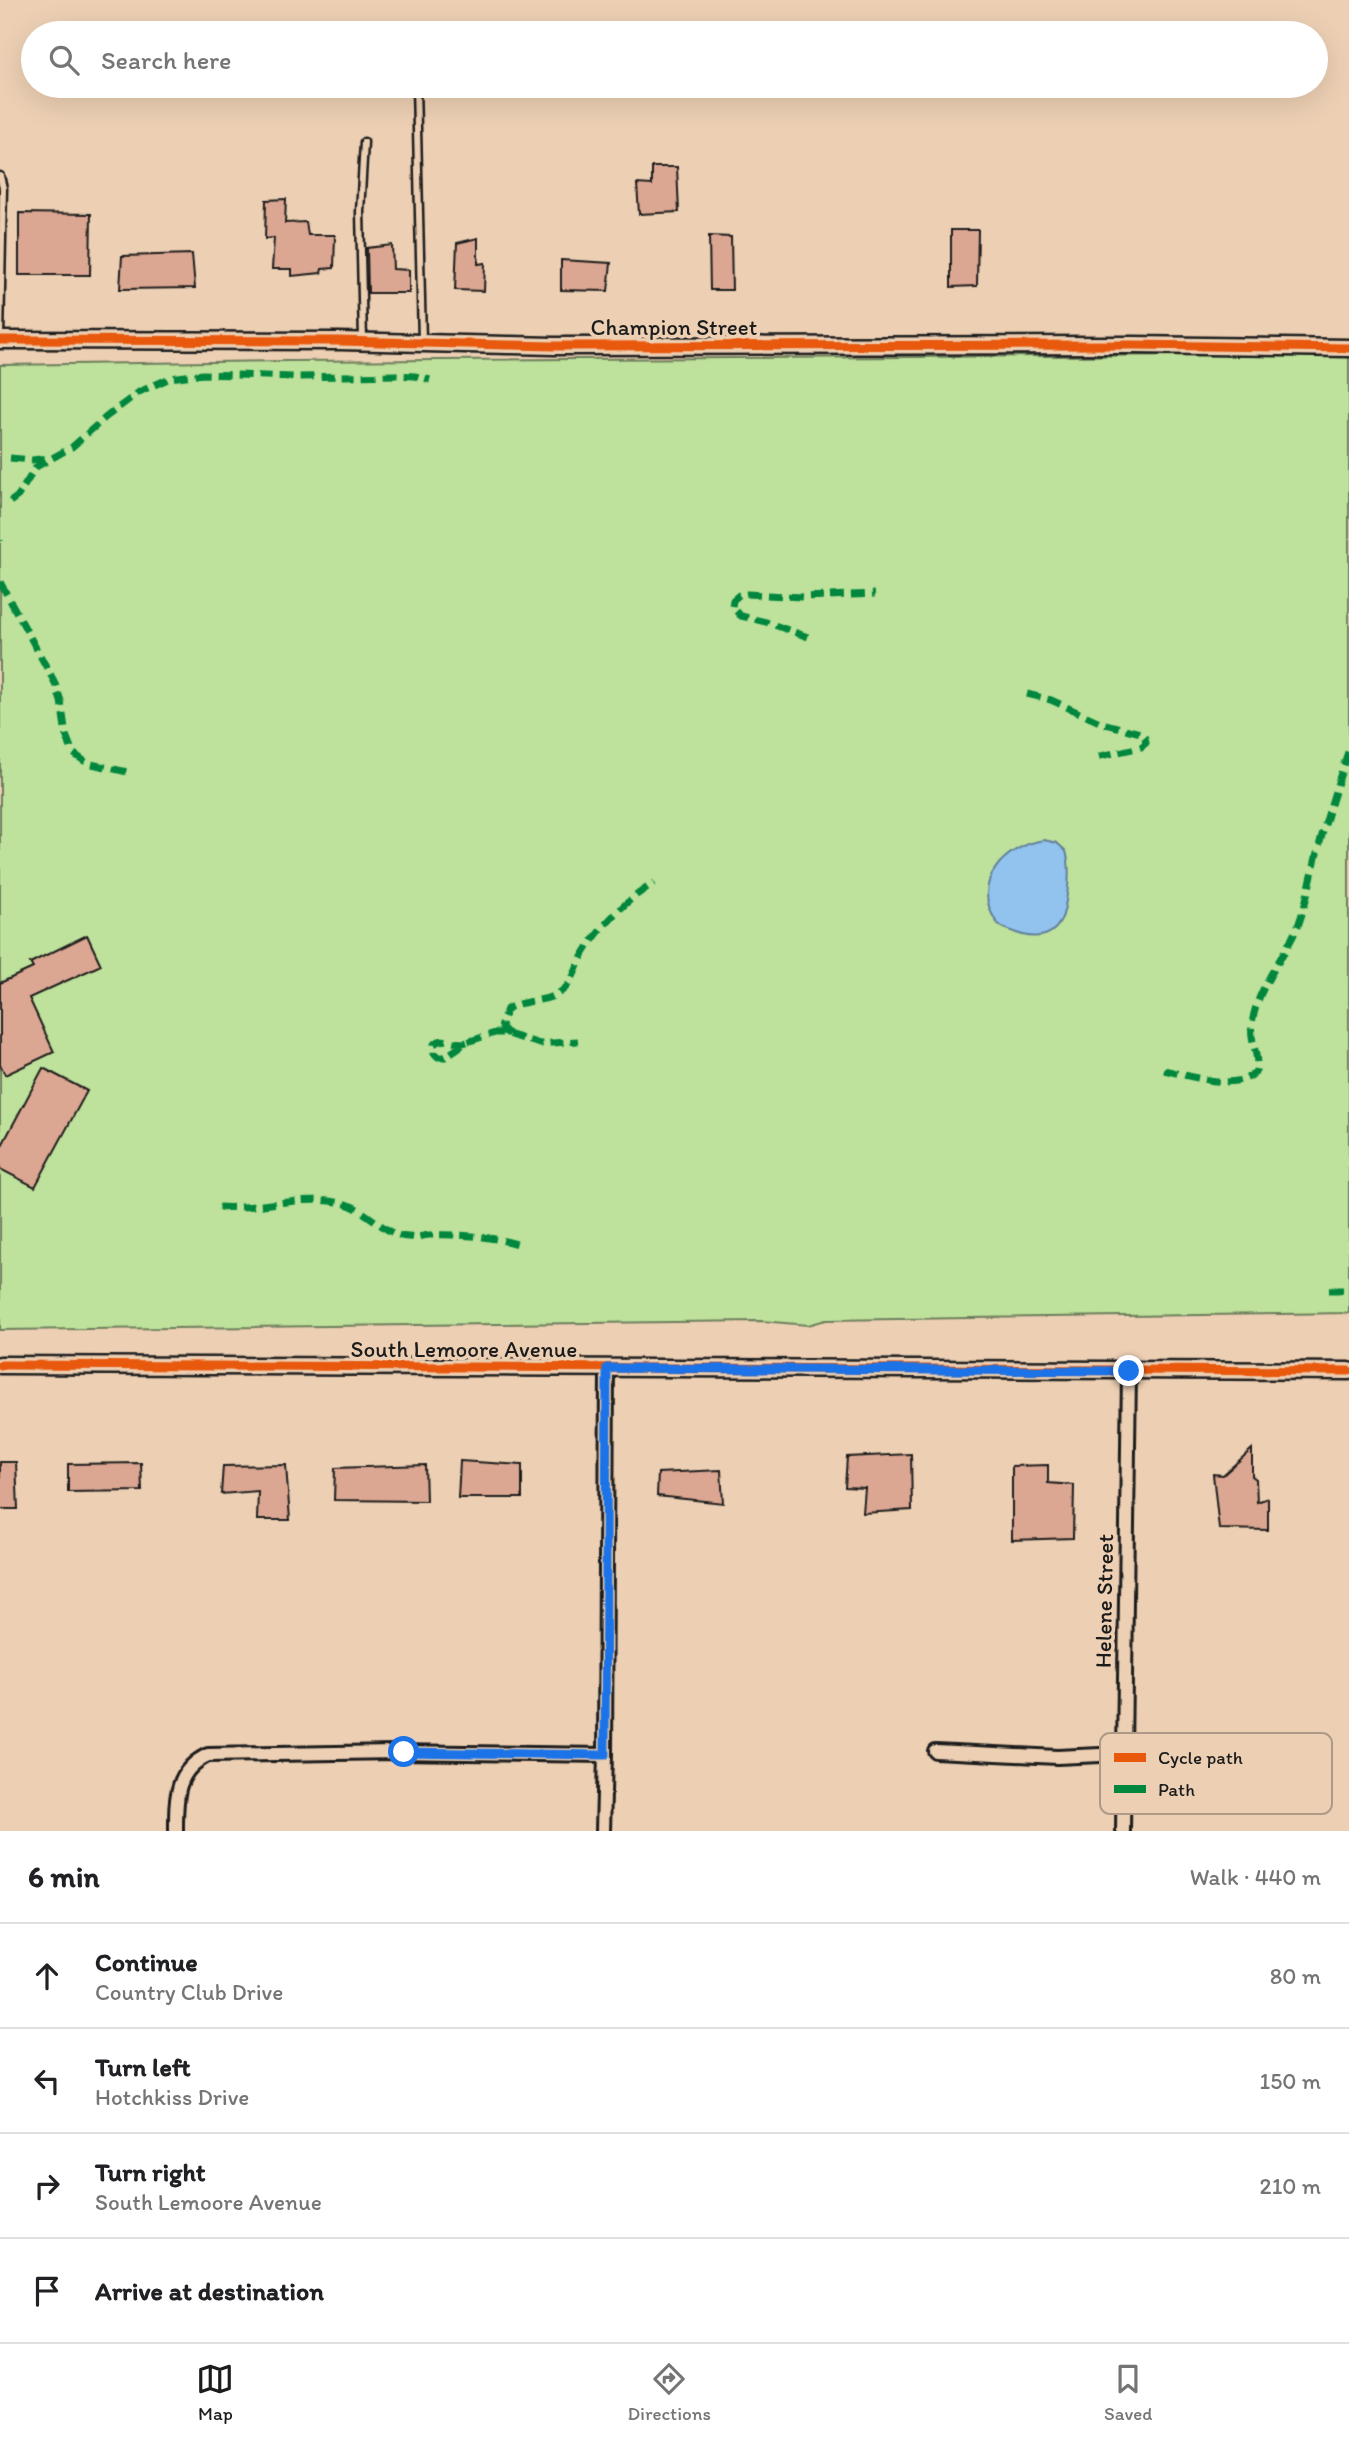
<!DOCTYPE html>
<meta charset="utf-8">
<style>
:root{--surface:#fff;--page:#f2f2f2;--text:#202124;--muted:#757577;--line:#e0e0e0;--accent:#1c1c1c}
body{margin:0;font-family:Itim,sans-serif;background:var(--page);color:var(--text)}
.stop{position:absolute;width:21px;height:21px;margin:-16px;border:5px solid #1a73e8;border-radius:50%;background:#fff}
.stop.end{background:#1a73e8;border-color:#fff;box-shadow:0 2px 7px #0008}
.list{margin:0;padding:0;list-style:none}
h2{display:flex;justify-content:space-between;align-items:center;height:91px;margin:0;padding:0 28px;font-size:30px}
h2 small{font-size:23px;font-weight:400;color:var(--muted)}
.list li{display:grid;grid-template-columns:46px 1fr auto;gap:21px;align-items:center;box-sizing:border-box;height:105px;padding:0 28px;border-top:2px solid var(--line)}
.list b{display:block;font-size:26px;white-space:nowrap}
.list p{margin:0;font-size:23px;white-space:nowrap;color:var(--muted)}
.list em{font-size:23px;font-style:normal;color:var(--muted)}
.icon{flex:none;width:38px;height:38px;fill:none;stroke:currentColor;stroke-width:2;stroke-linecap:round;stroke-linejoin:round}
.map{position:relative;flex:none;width:1349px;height:1831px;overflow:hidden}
.search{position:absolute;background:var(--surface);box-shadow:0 7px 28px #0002;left:21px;right:21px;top:21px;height:77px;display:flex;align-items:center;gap:18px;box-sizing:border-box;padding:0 24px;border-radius:38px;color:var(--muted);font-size:26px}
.sheet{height:511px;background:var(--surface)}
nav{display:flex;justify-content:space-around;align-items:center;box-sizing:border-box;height:98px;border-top:2px solid var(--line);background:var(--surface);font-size:19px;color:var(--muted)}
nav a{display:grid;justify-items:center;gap:4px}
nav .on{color:var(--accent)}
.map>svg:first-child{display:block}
.green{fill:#bee19b;stroke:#6d7e5c;stroke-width:2}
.water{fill:#91c3ee;stroke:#62809a;stroke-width:2}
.building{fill:#dca792;stroke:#1c1c1c;stroke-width:2}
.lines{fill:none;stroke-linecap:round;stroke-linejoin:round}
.service-casing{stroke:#1c1c1c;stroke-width:11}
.minor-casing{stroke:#1c1c1c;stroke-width:18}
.tertiary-casing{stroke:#1c1c1c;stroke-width:21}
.service{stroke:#edd0b4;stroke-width:6}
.minor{stroke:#edd0b4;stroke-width:12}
.tertiary{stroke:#edd0b4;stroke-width:16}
.quiet{stroke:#00873e;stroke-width:7;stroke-dasharray:14 7;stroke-linecap:butt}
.cycleway-casing{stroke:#edd0b4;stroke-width:13}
.cycleway{stroke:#e8590c;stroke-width:9}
.route{stroke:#1a73e8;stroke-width:9}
.labels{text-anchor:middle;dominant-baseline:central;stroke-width:7;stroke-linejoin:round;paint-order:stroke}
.street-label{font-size:23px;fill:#1c1c1c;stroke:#edd0b4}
.key{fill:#edd0b4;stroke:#ae9a86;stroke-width:2}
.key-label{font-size:19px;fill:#1c1c1c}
</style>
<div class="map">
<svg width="1349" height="1831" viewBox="0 0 1349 1831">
<rect width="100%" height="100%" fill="#edd0b4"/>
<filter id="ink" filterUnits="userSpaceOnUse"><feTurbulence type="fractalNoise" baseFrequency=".0143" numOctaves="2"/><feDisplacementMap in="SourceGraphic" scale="14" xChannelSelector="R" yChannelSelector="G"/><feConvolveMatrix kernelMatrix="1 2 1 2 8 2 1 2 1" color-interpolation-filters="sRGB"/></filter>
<g filter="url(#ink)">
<path class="green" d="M1349,354V1313L826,1320L808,1325L761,1321L0,1330V365L289,361Z"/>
<path class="water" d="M1044,840L1057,843L1066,851C1071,869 1068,893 1064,911C1057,940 1033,941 1009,930C1003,928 999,926 996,921C970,882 1005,846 1044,840Z"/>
<path class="building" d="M652,167H677L679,212L639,214L637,184L652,185Z
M286,199L285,223L306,222L308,235H335L334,268L322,269L321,273L292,276V269H272L274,238L265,239L266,200Z
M19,213L91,214L90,275H19Z
M951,230H978L977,286L951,287Z
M709,236L731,237L732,290H710Z
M478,238V264L485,263L484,291L455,290L457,243Z
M392,245L393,269L409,270V293H368L367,248Z
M192,254L195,288L120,289L122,256Z
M561,260L611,263L608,291L561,290Z
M87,935L101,965L29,998L54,1052L5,1075L0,1064V983L33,968L30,963Z
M43,1068L87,1091L35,1187L0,1169V1149Z
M1252,1449V1476L1256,1479L1257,1502L1268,1498V1530L1219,1529L1213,1474L1223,1475Z
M911,1454L912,1510L863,1513L865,1488L845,1487L847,1457Z
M460,1461L522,1465V1498H458Z
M0,1462H16L18,1509H0Z
M141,1463L142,1491L68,1492V1464Z
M286,1465L290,1520H257L258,1491L221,1494L223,1466Z
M425,1465L426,1501L334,1500L335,1468Z
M1048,1465V1483L1074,1485L1073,1538L1012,1540V1466Z
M721,1470L723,1503L657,1496L658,1473Z"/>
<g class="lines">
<defs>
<path id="service" d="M416,86L422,341
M0,176L3,188L0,338
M363,340L360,212L364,142"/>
<path id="minor" d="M935,1751L1057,1757L1122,1754
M176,1831C176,1799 175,1770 208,1755L395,1752L605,1755
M603,1831L605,1755L607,1368
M1123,1831L1129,1371"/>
<path id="tertiary" d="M0,340L339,341L554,346L1133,345L1349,348
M0,1365L1349,1371"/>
</defs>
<use href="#service" class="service-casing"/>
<use href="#minor" class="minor-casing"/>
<use href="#tertiary" class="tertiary-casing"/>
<use href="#service" class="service"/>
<use href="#minor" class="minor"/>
<use href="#tertiary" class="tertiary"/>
<path class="quiet" d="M10,458L32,460L48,458
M10,502L18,496L36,467L72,447L106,417L139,392L170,378L203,374L295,377L396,375L415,376L430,380
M0,540V541
M0,582L54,681L61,701L66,735L73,753L87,763L132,773
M808,637L766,622L741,616L732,607L733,600L739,595L747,594L804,597L875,594
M1027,694L1051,700L1102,723L1141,733L1145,738L1146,743L1141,747L1096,757
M509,1034L504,1031L501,1024L507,1009C525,998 547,1004 563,990C573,982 576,968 582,957C599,927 625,901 654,883
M467,1042C455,1046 445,1035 434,1044V1053L438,1057H445L467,1042L495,1033H504L540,1044L578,1041
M1164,1070C1187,1075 1239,1093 1256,1071C1260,1055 1249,1040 1252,1024C1257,986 1285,958 1299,923C1308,898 1312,871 1319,846C1328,813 1338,781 1349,749
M219,1207C260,1210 301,1194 342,1203C367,1208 385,1236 408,1237C415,1238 422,1236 429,1235C458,1234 492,1236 520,1245
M1329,1290H1349"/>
<defs>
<path id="cycleway" d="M0,340L339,341L554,346L1133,345L1349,348
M0,1365L1349,1371"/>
</defs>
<use href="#cycleway" class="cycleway-casing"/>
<use href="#cycleway" class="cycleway"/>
</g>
</g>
<g class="lines" filter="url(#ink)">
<path class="route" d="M404,1752L605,1755L607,1368L1129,1371"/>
</g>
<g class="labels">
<g class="street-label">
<text x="674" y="327">Champion Street</text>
<text x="464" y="1349">South Lemoore Avenue</text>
<text transform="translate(1104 1601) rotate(-89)">Helene Street</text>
</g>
</g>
<rect x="1100" y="1733" width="232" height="81" rx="10" class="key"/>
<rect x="1114" y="1753" width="32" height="9" fill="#e8590c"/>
<rect x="1114" y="1785" width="32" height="8" fill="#00873e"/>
<g class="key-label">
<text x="1158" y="1764">Cycle path</text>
<text x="1158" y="1796">Path</text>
</g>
</svg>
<div class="stop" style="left:404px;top:1752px"></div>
<div class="stop end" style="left:1129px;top:1371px"></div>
<div class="search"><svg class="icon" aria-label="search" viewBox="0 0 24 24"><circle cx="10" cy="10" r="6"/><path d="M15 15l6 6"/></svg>Search here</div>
</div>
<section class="sheet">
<h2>6 min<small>Walk · 440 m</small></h2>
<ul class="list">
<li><svg class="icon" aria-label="ahead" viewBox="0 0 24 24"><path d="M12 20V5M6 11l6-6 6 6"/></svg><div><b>Continue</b><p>Country Club Drive</p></div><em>80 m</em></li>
<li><svg class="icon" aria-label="left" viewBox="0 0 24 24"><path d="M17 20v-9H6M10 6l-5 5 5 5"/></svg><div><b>Turn left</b><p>Hotchkiss Drive</p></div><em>150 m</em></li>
<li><svg class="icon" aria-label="right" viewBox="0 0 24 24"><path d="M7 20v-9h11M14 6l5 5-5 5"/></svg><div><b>Turn right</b><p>South Lemoore Avenue</p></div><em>210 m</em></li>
<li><svg class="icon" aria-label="arrive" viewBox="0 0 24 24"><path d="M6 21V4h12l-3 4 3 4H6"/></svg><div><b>Arrive at destination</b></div></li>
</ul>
</section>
<nav>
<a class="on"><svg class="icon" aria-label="map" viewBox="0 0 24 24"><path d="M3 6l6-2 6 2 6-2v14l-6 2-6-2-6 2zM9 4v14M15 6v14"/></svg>Map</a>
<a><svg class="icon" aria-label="directions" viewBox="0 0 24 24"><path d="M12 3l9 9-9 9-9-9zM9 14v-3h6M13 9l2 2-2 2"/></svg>Directions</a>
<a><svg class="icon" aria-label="saved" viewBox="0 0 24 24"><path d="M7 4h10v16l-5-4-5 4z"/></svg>Saved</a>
</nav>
